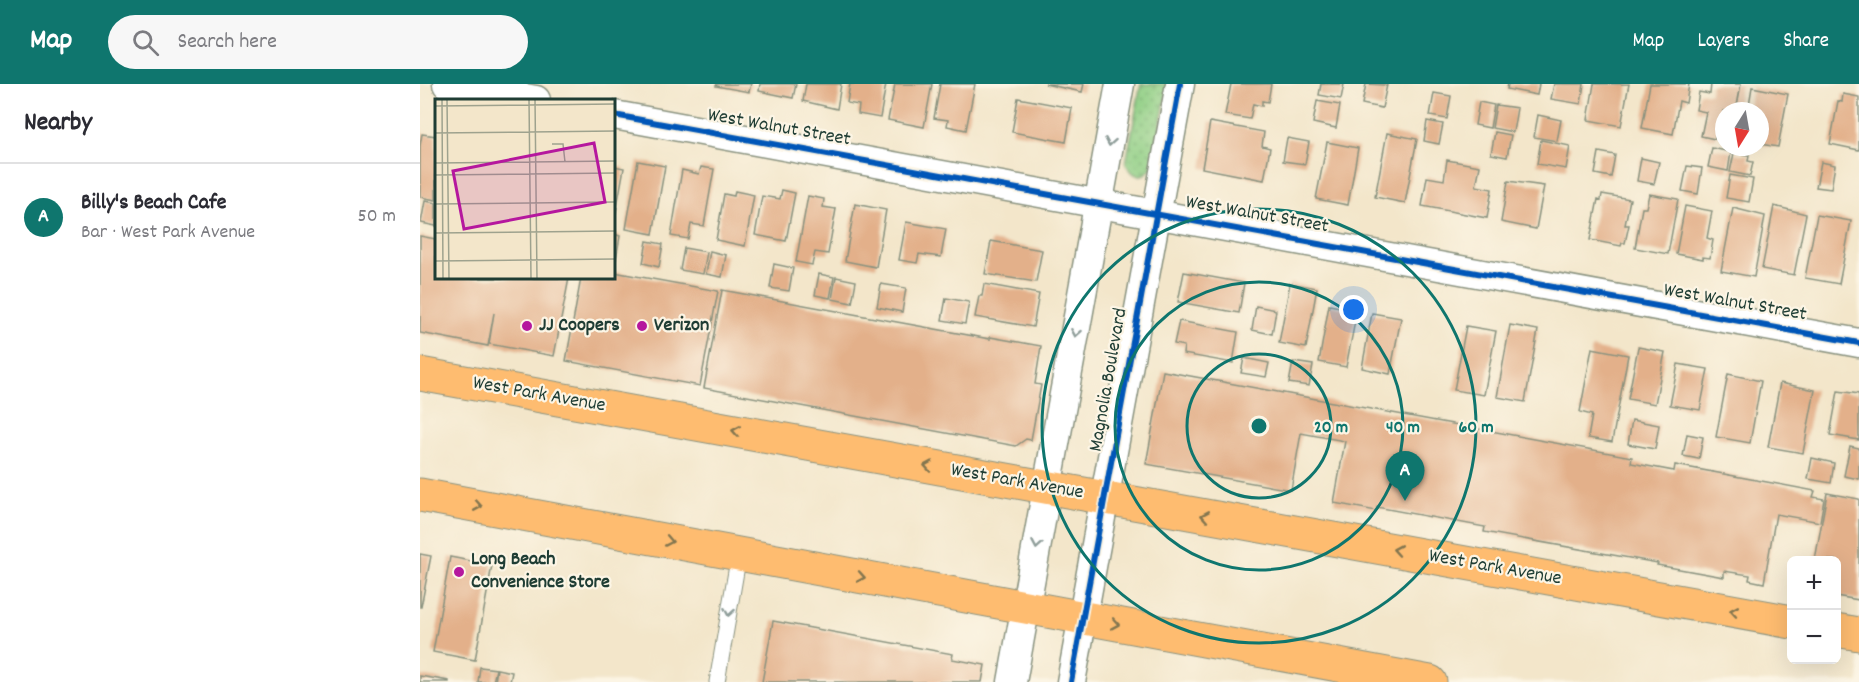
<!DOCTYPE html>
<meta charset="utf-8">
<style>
:root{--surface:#fff;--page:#f7f7f7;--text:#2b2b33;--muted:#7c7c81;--line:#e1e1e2;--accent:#0f766e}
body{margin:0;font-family:Dekko,sans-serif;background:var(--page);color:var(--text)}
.controls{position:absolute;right:18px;bottom:18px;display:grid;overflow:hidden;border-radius:9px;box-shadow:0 6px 24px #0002}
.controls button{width:54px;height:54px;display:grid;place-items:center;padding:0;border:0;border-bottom:2px solid var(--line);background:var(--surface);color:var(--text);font:30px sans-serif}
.compass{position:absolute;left:1295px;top:18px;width:54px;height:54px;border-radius:50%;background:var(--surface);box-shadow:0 6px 24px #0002;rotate:191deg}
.you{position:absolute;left:934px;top:226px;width:21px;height:21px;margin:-15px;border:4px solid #fff;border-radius:50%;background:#1a73e8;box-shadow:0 0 0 9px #1a73e833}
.badge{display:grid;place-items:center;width:39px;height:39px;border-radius:50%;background:var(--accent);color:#fff;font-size:20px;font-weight:700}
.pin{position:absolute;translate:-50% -50px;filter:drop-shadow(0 2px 3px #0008)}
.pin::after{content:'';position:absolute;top:32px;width:21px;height:18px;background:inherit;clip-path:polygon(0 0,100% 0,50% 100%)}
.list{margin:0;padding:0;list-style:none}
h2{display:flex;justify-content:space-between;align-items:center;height:78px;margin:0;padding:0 24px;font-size:26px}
h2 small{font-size:20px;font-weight:400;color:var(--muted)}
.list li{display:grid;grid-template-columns:39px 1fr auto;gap:18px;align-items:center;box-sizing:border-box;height:108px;padding:0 24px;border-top:2px solid var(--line)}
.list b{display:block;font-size:22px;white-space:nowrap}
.list p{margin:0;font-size:20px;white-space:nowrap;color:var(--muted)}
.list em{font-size:20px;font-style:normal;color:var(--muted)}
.icon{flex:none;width:33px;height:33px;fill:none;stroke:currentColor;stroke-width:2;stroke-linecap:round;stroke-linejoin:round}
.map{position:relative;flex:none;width:1439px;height:598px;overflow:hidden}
header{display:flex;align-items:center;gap:36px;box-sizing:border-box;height:84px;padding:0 30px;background:var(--accent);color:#fff}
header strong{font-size:28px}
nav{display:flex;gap:33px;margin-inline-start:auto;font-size:21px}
.search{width:420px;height:54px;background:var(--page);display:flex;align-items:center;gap:15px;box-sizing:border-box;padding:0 21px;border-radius:33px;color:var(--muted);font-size:22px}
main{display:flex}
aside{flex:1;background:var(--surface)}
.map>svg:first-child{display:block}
.grass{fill:url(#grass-dots);stroke:#58865c;stroke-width:1.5}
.building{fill:#e3b08a}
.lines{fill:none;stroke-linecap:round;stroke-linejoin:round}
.lane-casing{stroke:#89927f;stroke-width:17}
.street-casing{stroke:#89927f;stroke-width:31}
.highway-casing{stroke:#89927f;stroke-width:35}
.lane{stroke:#fff;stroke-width:15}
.street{stroke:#fff;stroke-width:28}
.highway{stroke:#febc70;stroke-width:33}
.cycleway-casing{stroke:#fcf5e5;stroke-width:10}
.cycleway{stroke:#0057b8;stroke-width:6}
.oneway{stroke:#8f9e9a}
.oneway2{stroke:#83764f}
.ring{fill:none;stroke:#0f766e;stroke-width:3}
.poi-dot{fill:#b5179e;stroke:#fcf5e5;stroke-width:2}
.labels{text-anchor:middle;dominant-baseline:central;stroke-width:4.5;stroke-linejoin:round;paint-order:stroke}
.street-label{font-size:20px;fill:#1f3d34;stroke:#fcf5e5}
.poi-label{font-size:20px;font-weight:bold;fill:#1f3d34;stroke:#fcf5e5;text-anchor:start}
.inset-road{fill:none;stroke:#9ea28e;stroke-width:1.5}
.view{fill:#b5179e;fill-opacity:0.15;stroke:#b5179e;stroke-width:3}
.inset-edge{fill:none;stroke:#1f3d34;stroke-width:3}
.centre{fill:#0f766e;stroke:#fcf5e5;stroke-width:3}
.ring-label{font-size:18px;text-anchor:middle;font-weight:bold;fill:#0f766e;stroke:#fcf5e5;stroke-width:4.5;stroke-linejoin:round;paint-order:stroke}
</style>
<header>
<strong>Map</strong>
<div class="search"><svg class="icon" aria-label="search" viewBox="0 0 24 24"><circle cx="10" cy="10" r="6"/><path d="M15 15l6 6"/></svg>Search here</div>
<nav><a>Map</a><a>Layers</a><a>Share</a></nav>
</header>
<main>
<aside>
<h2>Nearby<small></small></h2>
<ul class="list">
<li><span class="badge">A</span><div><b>Billy's Beach Cafe</b><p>Bar · West Park Avenue</p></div><em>50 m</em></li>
</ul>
</aside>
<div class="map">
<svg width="1439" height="598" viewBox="0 0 1439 598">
<defs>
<pattern id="grass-dots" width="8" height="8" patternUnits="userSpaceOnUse" patternTransform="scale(1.5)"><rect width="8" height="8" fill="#90cf85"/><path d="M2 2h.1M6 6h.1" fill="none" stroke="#75a96e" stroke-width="1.8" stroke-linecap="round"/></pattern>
</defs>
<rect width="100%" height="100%" fill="#fcf5e5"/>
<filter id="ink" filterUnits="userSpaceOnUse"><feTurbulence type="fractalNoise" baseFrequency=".0167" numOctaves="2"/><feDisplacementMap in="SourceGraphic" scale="12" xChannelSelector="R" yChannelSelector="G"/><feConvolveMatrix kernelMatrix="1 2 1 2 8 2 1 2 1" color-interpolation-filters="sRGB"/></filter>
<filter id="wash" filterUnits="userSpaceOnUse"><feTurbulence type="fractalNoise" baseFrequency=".008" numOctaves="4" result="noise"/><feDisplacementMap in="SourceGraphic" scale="24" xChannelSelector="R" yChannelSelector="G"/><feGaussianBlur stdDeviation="1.35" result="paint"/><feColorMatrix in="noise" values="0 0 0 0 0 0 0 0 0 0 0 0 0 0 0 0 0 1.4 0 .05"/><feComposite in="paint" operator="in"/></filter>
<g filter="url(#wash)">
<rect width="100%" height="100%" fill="#f3e6ca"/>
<path class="grass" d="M721,0H748L733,83C722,95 713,94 706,79Z"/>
<g id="blocks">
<path class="building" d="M297,0H331L329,8L296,2Z
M340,0H376L373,14L339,7Z
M386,0H421L417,25L383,17Z
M430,0H466L460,34L438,30L439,21L427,19Z
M475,0H512L504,43L468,36Z
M520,0H555L546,46L527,42L528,36L514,34Z
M625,0H664L662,8Z
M811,0H851L848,18L842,17V22L833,20L830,35L805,31Z
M901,0H924L921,15L899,11Z
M946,0L967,1L962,24L942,20Z
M1088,0H1119L1117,11L1087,5Z
M1134,0H1164L1161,20L1131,15Z
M1174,0H1209L1201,42L1168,36Z
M1230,0H1269L1266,19L1259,17L1253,50L1222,44Z
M1291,0H1321L1316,27H1304V49L1296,48L1295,55L1281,52L1286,28L1276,26L1279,8L1290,10Z
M1332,3L1368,10L1358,63L1340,60V27H1328Z
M1014,9L1031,12L1027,35L1010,32Z
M1423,10L1439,13V66L1410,60L1418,17L1422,18Z
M598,14L652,24L646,58L592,48Z
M897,17L920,21L916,44L893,39Z
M1059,18L1074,21L1070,44L1055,41Z
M1076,21L1097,24L1093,48L1072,44Z
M1118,31L1141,36L1137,57L1114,53Z
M1007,37L1023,40L1019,60L1004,57Z
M790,38L844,48L842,62L850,64L844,96L782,84Z
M1075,48L1091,51L1087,73L1071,70Z
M967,49L997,55L985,119L955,113Z
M2,50L16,52V116L0,113V62Z
M867,54L889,58L885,80L863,77Z
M1121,56L1150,62L1146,85L1117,80Z
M907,58L938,64L928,121L896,115Z
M1292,64L1311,68L1308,87L1288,83Z
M1179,68L1195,71L1191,93L1175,90Z
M1314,69L1329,71L1328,77L1333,78L1330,92L1310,88Z
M1221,74L1239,78L1234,100L1217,97Z
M1027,76L1060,82L1056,102L1072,105L1067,134L1002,122L1007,93L1024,96Z
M218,77L245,82L233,150L206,145Z
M1401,78L1415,81L1411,105L1396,103Z
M194,82L204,84L196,128L194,127Z
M1267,82L1282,84L1278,110L1262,107Z
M281,83L294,85L284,142L271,140L268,155L251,152L262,86L279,90Z
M1310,91L1333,95L1329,118L1306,114Z
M1088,97L1124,102L1116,145L1081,138Z
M362,106L375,109L366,157L335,151L342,112L360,115Z
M315,107L334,111L325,162L296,156L304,110L314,112Z
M1182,110L1210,115L1205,141H1209L1205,159H1202L1201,162L1170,156L1178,115L1181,116Z
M1229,110L1258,115L1248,170L1215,164L1222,124H1226Z
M388,112L404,115L403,123L416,125L408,170L395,168L392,181L376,178Z
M5,117L16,119V142L1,139Z
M435,120L466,126L456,183L425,177Z
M1265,122L1292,127L1287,154L1293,156L1290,174L1283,173V175L1256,170Z
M1354,122L1386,130L1374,191L1342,185Z
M1313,124L1345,132L1334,193L1301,187Z
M1397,131L1431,137L1419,200L1385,194Z
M486,138L526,145L521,173L499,170L497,179L479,176Z
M194,150L200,152L196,175L194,174Z
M0,152L16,155V194H149L134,272L69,260L74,229L68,262L0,249Z
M227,157L243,160L239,183L223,179Z
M571,157L622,166L616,198L565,190Z
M264,164L287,168L283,190L260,186Z
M290,167L306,171L302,193L286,190Z
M354,180L373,184L369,207L350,204Z
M194,188L298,207L280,302L146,277L161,194H194Z
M764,188L824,199L819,229L758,218Z
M399,190L414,193L410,214L395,211Z
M416,193L436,197L432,219L412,215Z
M870,199L897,204L886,264L859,259Z
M461,200L486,204L482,228L457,223Z
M564,200L619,210L613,243L555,233L559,212H562Z
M302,206L570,255V253L621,262L615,300L621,301L611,356L606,355L596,362L284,304Z
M526,214L549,218L545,240L522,236Z
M926,220L938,222L926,283L899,278L909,221L925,224Z
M836,222L856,226L852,250L832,246Z
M952,229L981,234L970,290L942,284Z
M759,237L818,248L813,279L763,270L764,262L754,260Z
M1090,241L1118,246L1105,318L1077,313Z
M1046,242L1076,247L1064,311L1034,306Z
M1218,263L1245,268L1235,320L1208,315Z
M1172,264L1208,271L1192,358L1168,354L1172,331L1160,328Z
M824,274L849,279L846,293L821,289Z
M873,278L893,281L889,302L869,299Z
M1258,280L1288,285L1280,326L1250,321Z
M743,287L1212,373L1211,379L1254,387L1255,381L1395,407L1393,413L1404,415L1400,438L1356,430L1344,499L1329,496L1330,491L1304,487V493L1237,481L1238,479L1064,448L1065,443L957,423L956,427L914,419L925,357L881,349L871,406L726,380Z
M1308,290L1341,297L1330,359L1296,353Z
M1360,299L1395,306L1383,369L1348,363Z
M1418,307L1439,310V356L1410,351Z
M1212,336L1239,341L1235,365L1208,360Z
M1267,350L1283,353L1279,375L1263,372Z
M1430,362L1439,364V395L1424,392Z
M1392,374L1414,379L1411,399L1388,395Z
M1407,409L1439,415V516L1416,512V476H1395Z
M0,470L11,472L1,523H0Z
M30,473L72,481L55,576L13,568Z
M353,537L533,570L532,575L565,581L562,598H342Z
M60,583L76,585L73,598H58Z
M77,585L92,588L90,598H75Z
M0,592L29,597V598H0Z"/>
</g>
</g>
<g filter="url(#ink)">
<use href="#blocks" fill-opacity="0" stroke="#89927f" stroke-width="1.5"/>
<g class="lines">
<defs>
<path id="lane" d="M297,598L319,470"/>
<path id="street" d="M27,0L116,16
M194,31L1439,259
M592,598L700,0
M651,598L760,0"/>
<path id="highway" d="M0,290L1372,538
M0,411L1010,598
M1416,546L1439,550"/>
</defs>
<use href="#lane" class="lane-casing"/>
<use href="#street" class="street-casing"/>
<use href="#highway" class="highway-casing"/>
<use href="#lane" class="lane"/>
<use href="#street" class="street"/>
<use href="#highway" class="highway"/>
<defs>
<path id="cycleway" d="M194,31L1439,259
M651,598L760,0"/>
</defs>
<use href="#cycleway" class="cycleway-casing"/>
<use href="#cycleway" class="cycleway"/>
</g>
<defs><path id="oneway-chevron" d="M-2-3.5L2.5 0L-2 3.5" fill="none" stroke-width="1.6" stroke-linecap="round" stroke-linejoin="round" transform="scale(1.5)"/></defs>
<g class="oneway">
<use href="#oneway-chevron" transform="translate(690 58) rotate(100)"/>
<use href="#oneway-chevron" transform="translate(656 249) rotate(100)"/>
<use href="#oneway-chevron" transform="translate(617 461) rotate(100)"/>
<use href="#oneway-chevron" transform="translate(309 528) rotate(100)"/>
</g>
<g class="oneway2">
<use href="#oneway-chevron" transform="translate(316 347) rotate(-170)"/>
<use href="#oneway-chevron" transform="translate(508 382) rotate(-170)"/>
<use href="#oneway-chevron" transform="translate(58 422) rotate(10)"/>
<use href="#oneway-chevron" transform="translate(785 432) rotate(-170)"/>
<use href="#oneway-chevron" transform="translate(249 457) rotate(11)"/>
<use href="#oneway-chevron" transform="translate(977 466) rotate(-170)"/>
<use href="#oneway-chevron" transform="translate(441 493) rotate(10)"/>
<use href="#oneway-chevron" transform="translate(1314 527) rotate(-170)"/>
<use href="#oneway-chevron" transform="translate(695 540) rotate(10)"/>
</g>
</g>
<g class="ring">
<circle cx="839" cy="342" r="72"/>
<circle cx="839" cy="342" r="144"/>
<circle cx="839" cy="342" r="217"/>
</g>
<g class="poi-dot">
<circle cx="107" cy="242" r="6"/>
<circle cx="222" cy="242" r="6"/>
<circle cx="39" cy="488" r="6"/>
</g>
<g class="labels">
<g class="street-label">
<text transform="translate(359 44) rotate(10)">West Walnut Street</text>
<text transform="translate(837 131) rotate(10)">West Walnut Street</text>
<text transform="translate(1315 219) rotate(10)">West Walnut Street</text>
<text transform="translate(689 296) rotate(-80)">Magnolia Boulevard</text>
<text transform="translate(119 311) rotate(10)">West Park Avenue</text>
<text transform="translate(597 398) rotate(10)">West Park Avenue</text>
<text transform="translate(1075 484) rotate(10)">West Park Avenue</text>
</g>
<g class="poi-label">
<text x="119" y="242">JJ Coopers</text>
<text x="234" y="242">Verizon</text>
<text x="51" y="476">Long Beach<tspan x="51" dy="23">Convenience Store</tspan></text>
</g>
</g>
<g transform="translate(15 15)">
<rect width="180" height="180" fill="#f3e6ca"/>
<path class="inset-road" d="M7,0L8,180M12,0L14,180M94,0L96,180M100,0L102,180M0,7L180,5M0,34L180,32M117,45H128L130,63M0,64L180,62M0,76L180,74M0,105L180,103M0,134L180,132M0,162L180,160"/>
<path class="view" d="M159,44L170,103L29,130L18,72Z"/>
<rect width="180" height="180" class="inset-edge"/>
</g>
<circle cx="839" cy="342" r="9" class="centre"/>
<g class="ring-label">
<text x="911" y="348">20 m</text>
<text x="983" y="348">40 m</text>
<text x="1056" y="348">60 m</text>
</g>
</svg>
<div class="controls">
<button>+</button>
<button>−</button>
</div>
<svg class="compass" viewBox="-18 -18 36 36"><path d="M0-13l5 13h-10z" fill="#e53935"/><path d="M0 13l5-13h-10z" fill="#7c7c81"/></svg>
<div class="you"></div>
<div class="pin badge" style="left:985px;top:417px">A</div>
</div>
</main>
